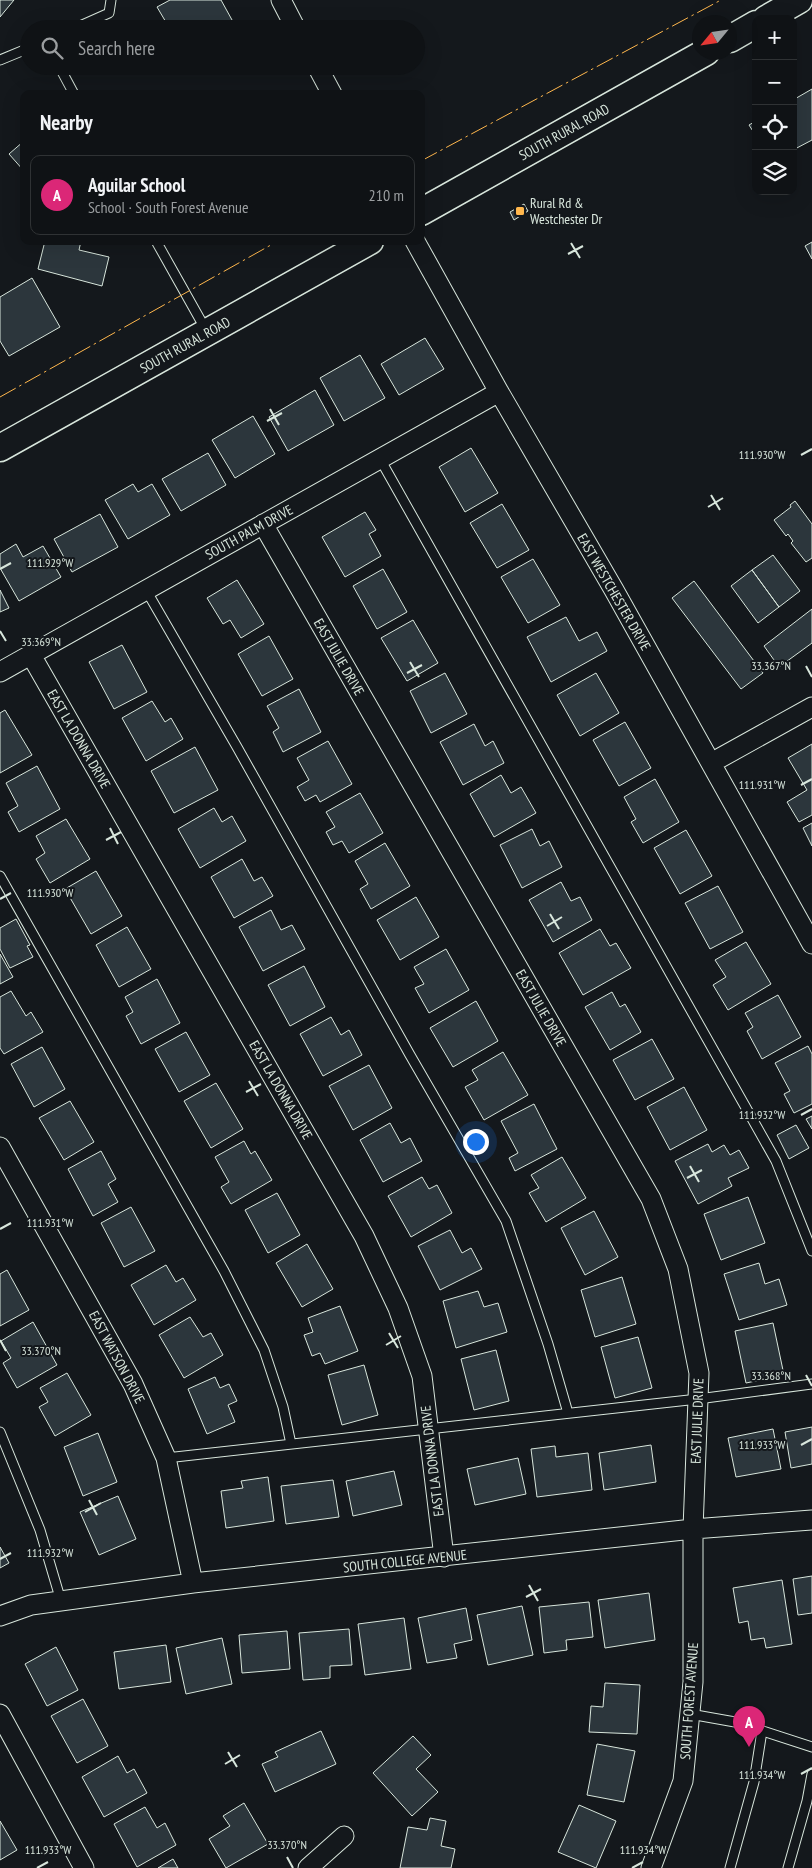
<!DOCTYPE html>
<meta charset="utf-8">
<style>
:root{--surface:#0f1215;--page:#181b1e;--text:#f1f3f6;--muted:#9b9ea0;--line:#2f3234;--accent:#db2777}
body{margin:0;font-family:"PT Sans Narrow",sans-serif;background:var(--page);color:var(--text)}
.controls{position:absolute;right:15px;top:15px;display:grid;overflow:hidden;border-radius:10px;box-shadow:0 5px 20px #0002}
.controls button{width:45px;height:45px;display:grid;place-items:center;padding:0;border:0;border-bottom:1px solid var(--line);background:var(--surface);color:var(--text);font:25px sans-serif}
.compass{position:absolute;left:692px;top:15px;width:45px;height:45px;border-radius:50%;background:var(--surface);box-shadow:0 5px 20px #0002;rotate:241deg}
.you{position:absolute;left:475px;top:1141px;width:18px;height:18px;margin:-12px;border:4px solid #fff;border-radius:50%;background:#1a73e8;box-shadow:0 0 0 8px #1a73e833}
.badge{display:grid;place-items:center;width:32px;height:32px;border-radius:50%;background:var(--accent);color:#fff;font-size:16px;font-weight:700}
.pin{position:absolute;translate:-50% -41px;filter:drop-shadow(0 1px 2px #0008)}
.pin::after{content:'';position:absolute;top:26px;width:18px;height:15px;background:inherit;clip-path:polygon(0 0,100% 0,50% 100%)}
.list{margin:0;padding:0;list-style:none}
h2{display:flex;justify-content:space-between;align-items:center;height:65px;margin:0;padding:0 20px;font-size:21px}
h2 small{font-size:16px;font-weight:400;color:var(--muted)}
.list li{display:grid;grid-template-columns:32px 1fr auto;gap:15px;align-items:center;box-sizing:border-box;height:80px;margin:0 10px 10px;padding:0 10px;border:1px solid var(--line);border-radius:10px}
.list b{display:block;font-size:19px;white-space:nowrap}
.list p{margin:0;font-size:16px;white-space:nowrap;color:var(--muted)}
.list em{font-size:16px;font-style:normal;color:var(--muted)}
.icon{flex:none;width:28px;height:28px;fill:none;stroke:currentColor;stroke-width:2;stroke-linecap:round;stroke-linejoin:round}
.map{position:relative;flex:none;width:812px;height:1868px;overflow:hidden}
.search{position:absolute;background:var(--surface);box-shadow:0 5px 20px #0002;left:20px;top:20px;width:405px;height:55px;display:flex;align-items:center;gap:12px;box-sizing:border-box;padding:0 18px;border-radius:28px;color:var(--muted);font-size:19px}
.panel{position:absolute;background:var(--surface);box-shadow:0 5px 20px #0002;left:20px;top:90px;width:405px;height:155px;border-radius:10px}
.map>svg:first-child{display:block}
.building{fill:#2c363c;stroke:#d8e6dc}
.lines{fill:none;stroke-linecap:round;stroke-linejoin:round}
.lane-casing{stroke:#d8e6dc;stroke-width:11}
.street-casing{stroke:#d8e6dc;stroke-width:21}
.secondary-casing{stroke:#d8e6dc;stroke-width:29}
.lane{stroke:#14181c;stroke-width:9}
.street{stroke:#14181c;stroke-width:19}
.secondary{stroke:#14181c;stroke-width:26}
.power{stroke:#ffb74d;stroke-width:1;stroke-dasharray:18 4 2.5 4;stroke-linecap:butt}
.ticks{fill:none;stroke:#d8e6dc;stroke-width:2}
.poi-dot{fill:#ffb74d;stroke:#14181c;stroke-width:2}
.labels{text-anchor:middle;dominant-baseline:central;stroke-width:4;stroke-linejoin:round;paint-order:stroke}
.street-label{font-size:14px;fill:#d8e6dc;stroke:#14181c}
.poi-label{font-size:14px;fill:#d8e6dc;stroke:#14181c;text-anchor:start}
.ticks-label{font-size:12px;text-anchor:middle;fill:#d8e6dc;stroke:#14181c;stroke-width:4;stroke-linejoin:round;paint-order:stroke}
</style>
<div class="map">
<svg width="812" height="1868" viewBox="0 0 812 1868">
<rect width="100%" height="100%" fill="#14181c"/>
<path class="building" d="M0,0H14L0,17Z
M170,0H221L237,29H170L157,7Z
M812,89V140L793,150V100Z
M756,121V136L749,125Z
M24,141V171L9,154Z
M524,204L528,211L514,220L510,212Z
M45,241H81L79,250L109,257L102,286L38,269Z
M812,242V259L805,246Z
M32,278L60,327L9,356L0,341V297Z
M425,338L444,369L399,395L381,364Z
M360,355L385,398L344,421L320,378Z
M315,390L334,425L288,451L269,417Z
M253,416L275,454L235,478L212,440Z
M471,448L498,493L465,512L439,467Z
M208,453L226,485L181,511L162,479Z
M133,484L138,492L152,484L170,515L128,539L105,500Z
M795,501L812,524V558L806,562L791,543L793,541L788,534L786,536L774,520L791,507L790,505Z
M502,504L529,550L497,568L470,523Z
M365,512L376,530L369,534L381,556L345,577L322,537Z
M100,514L118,547L72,572L54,539Z
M16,544L23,557L43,546L61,577L19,601L0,568V554Z
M773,555L800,591L779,607L752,570Z
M533,559L560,605L528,623L501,577Z
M383,569L407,612L377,629L353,586Z
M752,570L779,607L758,623L731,586Z
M237,580L264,624L241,638L230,620L223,624L207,598Z
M694,581L763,673L741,689L672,598Z
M0,590L9,608L0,612Z
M812,609V643L779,667L764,646Z
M566,617L579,641L597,632L607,651L551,682L527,637Z
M413,620L438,663L407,681L381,638Z
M269,636L293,679L262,696L238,654Z
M122,645L147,692L114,709L89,662Z
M445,673L467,714L431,733L410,691Z
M596,673L619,713L580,736L557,695Z
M299,689L321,732L283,752L273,732L279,728L267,706Z
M152,701L165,722L171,718L183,739L146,761L122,718Z
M5,710L32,755L0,773V713Z
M625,722L651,768L619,786L593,740Z
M474,724L485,746L493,741L504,763L463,785L440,742Z
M328,741L352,784L320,802L316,795L305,801L297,787L309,780L297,758Z
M812,744V815L799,822L787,802L807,790L788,758Z
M195,747L218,790L174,813L151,771Z
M37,766L60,809L19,832L8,812L18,806L6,783Z
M501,775L511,793L521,787L536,813L494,837L470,794Z
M655,779L679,822L643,843L631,822L636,819L624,797Z
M360,793L383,833L349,853L342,841L333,845L326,832L335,827L326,812Z
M214,808L222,822L232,816L246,841L200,868L178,829Z
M66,819L90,859L50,883L36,859L45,853L36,836Z
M812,823V846L803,828Z
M532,829L540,846L549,841L562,867L522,888L500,845Z
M686,830L712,876L680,894L654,848Z
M385,843L410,886L371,909L360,889L368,884L355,861Z
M242,859L254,881L262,877L273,896L234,918L211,877Z
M96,871L122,916L91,934L65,889Z
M561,882L571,901L580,897L592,920L553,942L529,900Z
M718,886L743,932L710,949L685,903Z
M416,897L439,937L400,960L377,920Z
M271,910L281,930L292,925L305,949L263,971L239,927Z
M16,919L30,945L27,946L33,957L10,968L0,949V928Z
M127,927L151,969L119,987L96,945Z
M600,929L610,946L616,943L631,968L583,995L559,953Z
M746,942L771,984L728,1010L713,985L726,977L715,960Z
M446,949L469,990L429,1013L415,988L424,984L414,967Z
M0,954L13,977L0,984Z
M304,966L325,1007L290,1026L268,985Z
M157,979L180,1023L141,1044L126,1016L133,1012L125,997Z
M11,991L26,1016L31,1012L43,1032L4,1054L0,1048V997Z
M612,992L620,1007L625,1004L641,1032L610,1050L585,1007Z
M778,995L801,1037L762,1059L747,1031L753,1027L745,1013Z
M476,1001L498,1041L453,1067L430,1028Z
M331,1017L341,1035L349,1030L362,1055L323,1076L300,1034Z
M186,1032L210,1075L179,1092L155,1049Z
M652,1039L674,1079L635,1100L613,1060Z
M808,1046L812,1054V1104L794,1113L784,1094L790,1091L775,1063Z
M42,1047L65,1089L34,1107L11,1064Z
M503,1052L528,1095L484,1120L465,1087L478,1080L472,1070Z
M369,1065L392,1108L353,1130L329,1086Z
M216,1083L243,1129L211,1148L184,1101Z
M684,1087L707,1130L670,1150L647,1107Z
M70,1101L94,1142L64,1160L39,1118Z
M534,1104L557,1149L515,1171L509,1158L518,1153L501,1121Z
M812,1116V1129L806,1119Z
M390,1123L401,1143L410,1138L422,1161L383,1182L360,1140Z
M796,1125L809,1148L789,1159L777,1135Z
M244,1141L251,1154L255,1151L272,1180L231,1204L221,1187L229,1182L215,1157Z
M708,1144L712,1152L724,1145L730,1155L739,1150L749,1168L728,1178L732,1186L698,1204L675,1161Z
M101,1151L116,1179L108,1184L118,1202L93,1216L68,1169Z
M562,1157L586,1198L546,1222L529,1193L539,1188L531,1175Z
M422,1177L429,1189L437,1185L452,1213L411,1237L388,1196Z
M277,1193L300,1235L268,1253L245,1210Z
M748,1197L765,1243L721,1260L704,1214Z
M131,1207L155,1251L124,1267L101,1223Z
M594,1211L618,1257L585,1275L561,1228Z
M450,1230L462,1253L471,1248L482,1269L440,1290L418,1246Z
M307,1244L333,1289L302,1307L276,1263Z
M759,1263L765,1284L779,1279L787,1305L739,1320L724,1274Z
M166,1265L176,1282L183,1278L196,1300L154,1325L131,1285Z
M7,1270L29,1310L0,1326V1274Z
M622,1277L636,1324L595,1337L581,1290Z
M478,1291L484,1307L498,1303L507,1332L456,1348L443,1301Z
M340,1306L358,1351L325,1364L320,1353L312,1356L304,1335L313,1332L308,1318Z
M190,1317L203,1337L211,1333L223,1355L184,1378L159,1335Z
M33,1322L57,1365L17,1388L3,1363L11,1358L1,1341Z
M773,1323L784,1375L746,1383L735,1331Z
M638,1337L652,1388L615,1398L601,1347Z
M496,1350L509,1401L474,1410L461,1359Z
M364,1365L378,1415L342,1425L328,1375Z
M67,1373L91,1415L55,1436L39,1407L48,1402L40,1388Z
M215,1377L220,1388L229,1384L237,1401L228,1405L235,1422L207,1434L188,1389Z
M812,1427V1464L791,1468L785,1432Z
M773,1429L781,1469L736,1477L728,1438Z
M98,1433L117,1482L83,1496L64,1447Z
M651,1445L656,1482L604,1490L599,1453Z
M555,1446L556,1457L588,1453L592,1490L537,1497L531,1449Z
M518,1458L526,1494L475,1505L467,1469Z
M394,1471L402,1505L353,1516L346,1481Z
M268,1477L274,1521L226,1528L221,1491L243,1488L241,1481Z
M333,1480L339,1517L286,1524L281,1486Z
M118,1496L136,1539L99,1555L80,1512Z
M0,1547L9,1563L0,1568Z
M812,1576V1613L798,1615L793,1579Z
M782,1580L792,1644L766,1648L764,1638L751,1640L748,1621L739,1623L733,1588Z
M649,1593L655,1640L605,1648L598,1600Z
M589,1602L593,1637L566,1640L567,1650L544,1653L539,1607Z
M522,1606L533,1655L488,1665L477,1615Z
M466,1608L472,1640L454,1644L457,1658L427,1663L418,1618Z
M404,1618L411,1669L365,1675L358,1624Z
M349,1629L352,1665L330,1666V1678L303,1680L299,1633Z
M287,1631L290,1669L242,1673L239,1635Z
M222,1638L232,1684L186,1694L176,1648Z
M166,1645L171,1682L119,1689L114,1652Z
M56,1647L78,1690L47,1706L25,1664Z
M605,1683L640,1685L637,1734L589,1732L591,1706L603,1707Z
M83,1699L108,1746L77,1763L51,1716Z
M321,1731L336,1764L275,1792L262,1764L278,1757L275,1752Z
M413,1736L431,1755L416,1769L438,1792L412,1816L373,1773Z
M597,1744L635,1751L624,1802L587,1795Z
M118,1756L127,1773L134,1769L147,1793L104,1817L82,1777Z
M244,1803L268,1844L226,1868L209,1839L230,1826L223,1816Z
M579,1805L616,1821L596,1868L558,1852Z
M145,1807L157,1828L165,1823L176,1845L137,1867L114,1824Z
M430,1818L446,1821L441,1846L455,1849L451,1868H400L408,1827L427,1830Z
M0,1821L17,1850L0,1860Z
M173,1859L178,1868H158Z"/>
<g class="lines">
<defs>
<path id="lane" d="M73,29L109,13L111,0
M0,60L29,48
M59,66L74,94
M156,241L206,330
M380,459L776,1161L812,1251
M146,590L237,747L410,1055L506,1221L548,1344L568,1413
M0,876L224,1271L264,1350L283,1407L291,1444
M0,1432L40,1530L61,1601
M166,1458L698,1399L812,1384
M690,1714L735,1722L812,1747
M730,1868L754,1782L762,1731
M788,1868L807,1801L812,1774"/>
<path id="street" d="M281,0L296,29
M317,66L332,94
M415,241L499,392L614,590L812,944
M263,524L651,1199L678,1269L699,1373L693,1529V1682L683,1781L651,1868
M31,655L364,1236L398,1308L422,1376L444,1557
M0,672L499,392
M711,763L812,707
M0,1147L133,1384L166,1458L193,1583
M0,1616L31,1605L193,1583L693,1529L812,1520
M0,1714L84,1868
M308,1868L344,1836"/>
<path id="secondary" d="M766,19L799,0
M730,39L756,24
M421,212L706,52
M0,448L370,241"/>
</defs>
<use href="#lane" class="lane-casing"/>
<use href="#street" class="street-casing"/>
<use href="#secondary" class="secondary-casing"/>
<use href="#lane" class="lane"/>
<use href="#street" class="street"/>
<use href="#secondary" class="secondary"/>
<path class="power" d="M421,161L721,0
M0,397L278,241"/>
</g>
<path class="ticks" d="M571,243L580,258M568,254L583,246M270,409L279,425M267,421L282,413M801,455L812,449M711,495L720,510M708,507L723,498M0,569L11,563M0,631L6,641M410,662L419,677M806,666L812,677M407,673L422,665M801,785L812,779M110,828L118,844M106,840L121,832M0,899L11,893M550,914L559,929M547,926L562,917M249,1081L258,1096M246,1092L261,1084M801,1115L812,1109M690,1166L699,1182M687,1178L702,1170M0,1229L11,1223M389,1333L398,1348M0,1340L6,1351M386,1345L401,1336M806,1375L812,1386M801,1445L812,1439M89,1500L97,1515M85,1512L101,1503M0,1559L11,1553M529,1585L538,1601M526,1597L541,1589M228,1752L237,1767M225,1764L240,1755M801,1774L812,1768M287,1857L293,1868M37,1868L48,1862M632,1868L643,1862"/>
<rect class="poi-dot" x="515" y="206" width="10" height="10" rx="2.5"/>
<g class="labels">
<g class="street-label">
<text transform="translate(564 132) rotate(-29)">SOUTH RURAL ROAD</text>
<text transform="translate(185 345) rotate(-29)">SOUTH RURAL ROAD</text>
<text transform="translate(249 532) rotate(-29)">SOUTH PALM DRIVE</text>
<text transform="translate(614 592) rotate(60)">EAST WESTCHESTER DRIVE</text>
<text transform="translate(339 657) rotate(60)">EAST JULIE DRIVE</text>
<text transform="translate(79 739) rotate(60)">EAST LA DONNA DRIVE</text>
<text transform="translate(541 1008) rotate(60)">EAST JULIE DRIVE</text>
<text transform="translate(281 1090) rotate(60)">EAST LA DONNA DRIVE</text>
<text transform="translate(117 1357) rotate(62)">EAST WATSON DRIVE</text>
<text transform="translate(697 1421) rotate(-88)">EAST JULIE DRIVE</text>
<text transform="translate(432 1461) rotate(-97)">EAST LA DONNA DRIVE</text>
<text transform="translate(405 1561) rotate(-6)">SOUTH COLLEGE AVENUE</text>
<text transform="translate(689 1701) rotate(-86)">SOUTH FOREST AVENUE</text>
</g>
<g class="poi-label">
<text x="530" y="203">Rural Rd &amp;<tspan x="530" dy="16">Westchester Dr</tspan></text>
</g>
</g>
<g class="ticks-label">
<text x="762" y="459">111.930°W</text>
<text x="50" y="567">111.929°W</text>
<text x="41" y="646">33.369°N</text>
<text x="771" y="670">33.367°N</text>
<text x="762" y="789">111.931°W</text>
<text x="50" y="897">111.930°W</text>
<text x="762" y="1119">111.932°W</text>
<text x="50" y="1227">111.931°W</text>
<text x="41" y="1355">33.370°N</text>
<text x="771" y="1380">33.368°N</text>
<text x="762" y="1449">111.933°W</text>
<text x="50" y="1557">111.932°W</text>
<text x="762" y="1779">111.934°W</text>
<text x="287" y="1849">33.370°N</text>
<text x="48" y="1854">111.933°W</text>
<text x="643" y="1854">111.934°W</text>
</g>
</svg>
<div class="controls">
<button>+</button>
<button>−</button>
<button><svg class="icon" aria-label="locate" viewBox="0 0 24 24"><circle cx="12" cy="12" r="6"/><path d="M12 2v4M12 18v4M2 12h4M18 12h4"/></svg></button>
<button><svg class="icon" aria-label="layers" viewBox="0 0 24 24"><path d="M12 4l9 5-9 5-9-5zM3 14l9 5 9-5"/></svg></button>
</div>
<svg class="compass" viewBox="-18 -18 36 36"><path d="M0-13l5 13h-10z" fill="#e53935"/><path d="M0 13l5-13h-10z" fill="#9b9ea0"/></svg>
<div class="you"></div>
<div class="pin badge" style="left:749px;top:1747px">A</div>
<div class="search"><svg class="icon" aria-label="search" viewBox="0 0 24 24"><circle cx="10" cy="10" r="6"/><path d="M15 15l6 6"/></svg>Search here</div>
<section class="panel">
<h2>Nearby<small></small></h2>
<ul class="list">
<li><span class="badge">A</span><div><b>Aguilar School</b><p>School · South Forest Avenue</p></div><em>210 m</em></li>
</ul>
</section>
</div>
